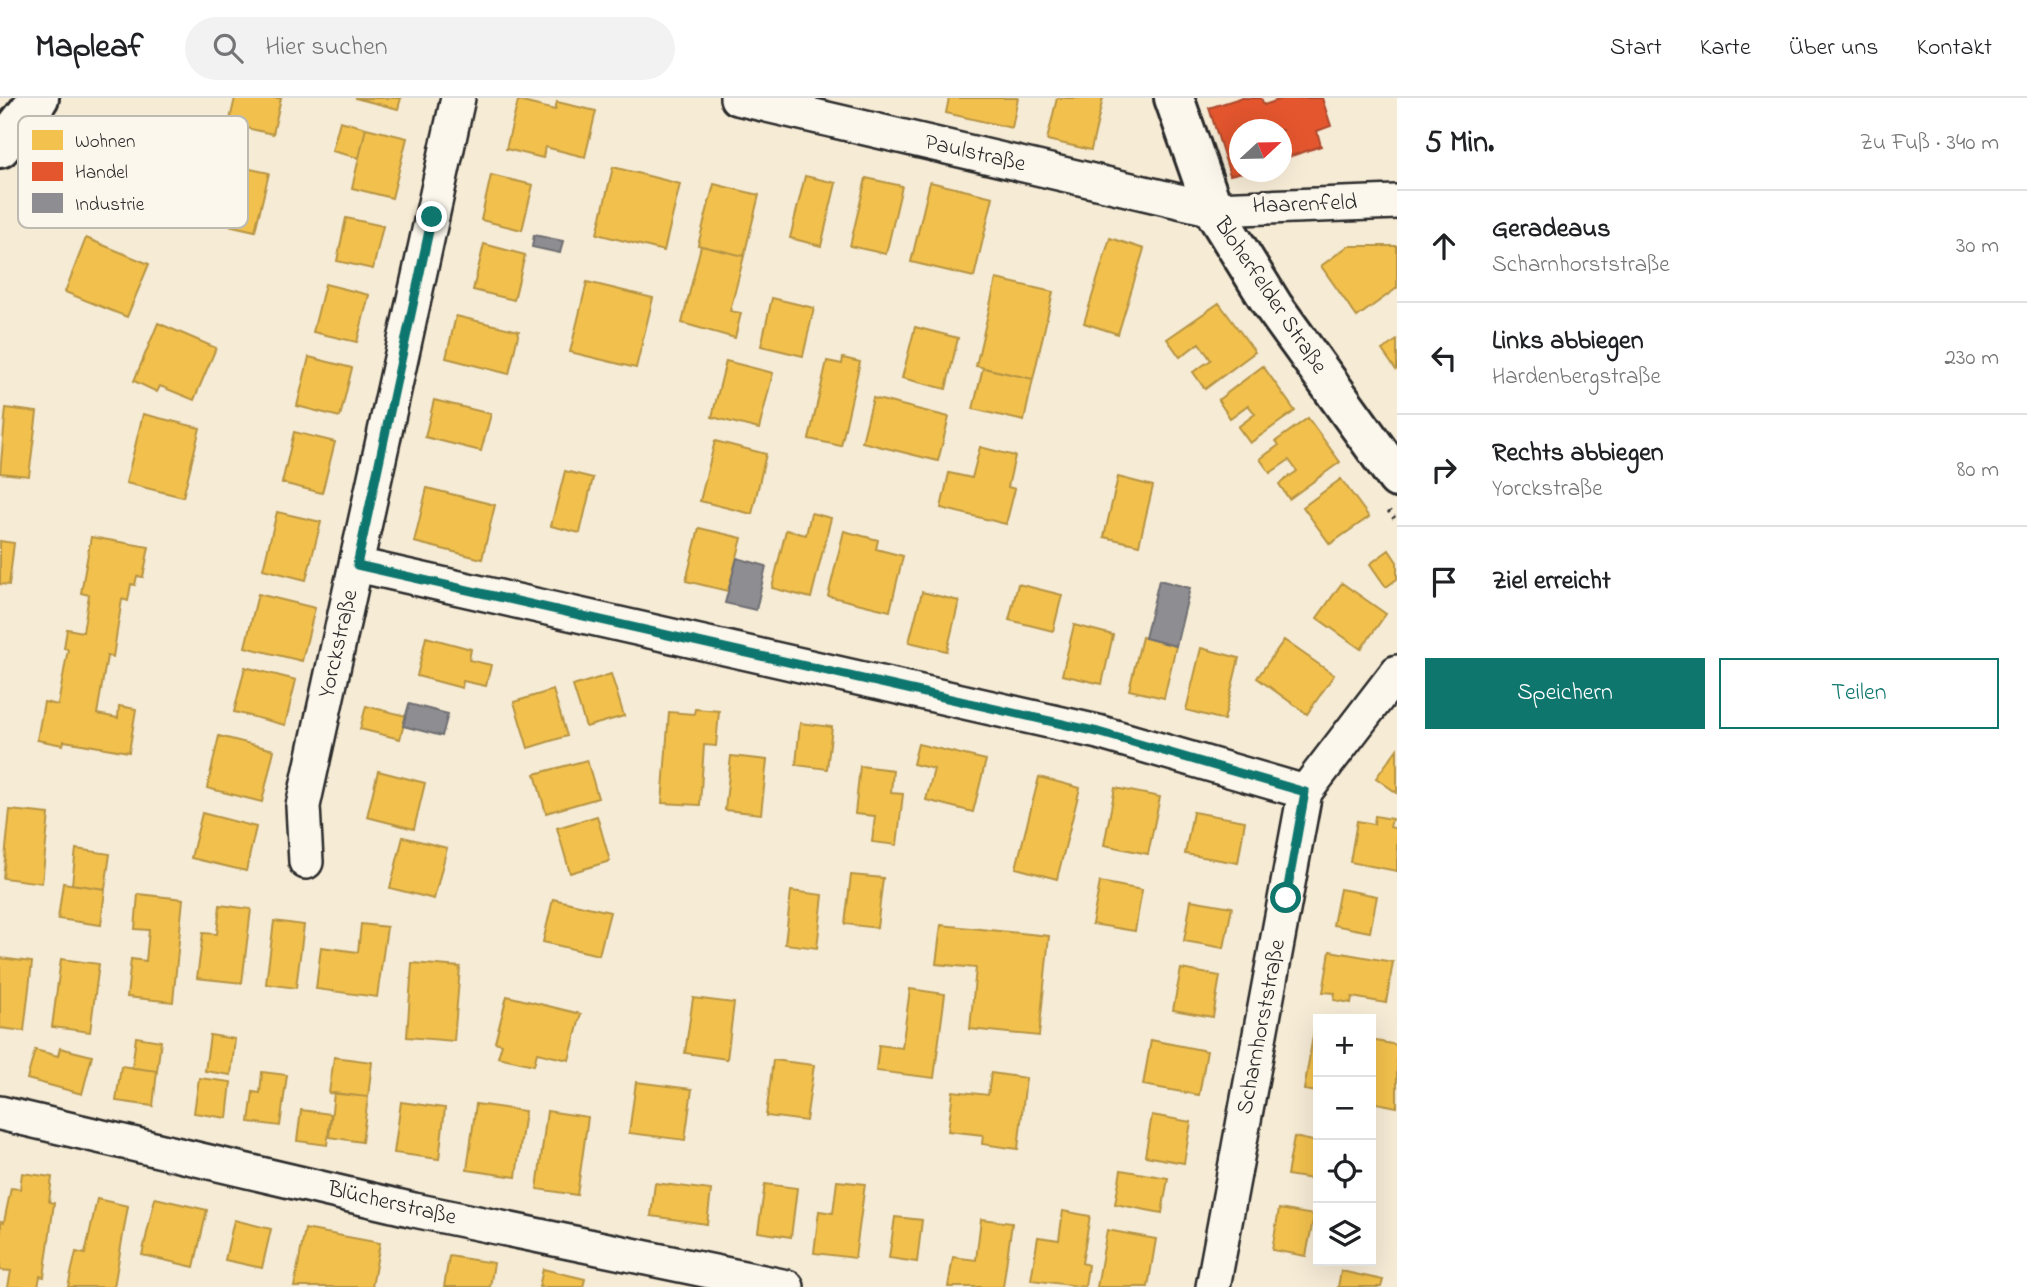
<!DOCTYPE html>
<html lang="de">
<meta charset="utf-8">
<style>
:root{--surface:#fff;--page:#f2f2f2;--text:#202124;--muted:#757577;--line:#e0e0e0;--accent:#0f766e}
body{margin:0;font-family:"Indie Flower",sans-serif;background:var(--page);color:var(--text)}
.controls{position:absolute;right:21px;bottom:21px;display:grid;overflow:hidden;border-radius:0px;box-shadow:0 7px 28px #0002}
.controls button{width:63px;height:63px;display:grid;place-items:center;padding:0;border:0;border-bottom:2px solid var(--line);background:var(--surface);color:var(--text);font:35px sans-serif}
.compass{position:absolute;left:1229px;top:21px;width:63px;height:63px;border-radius:50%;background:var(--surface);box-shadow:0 7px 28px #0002;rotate:68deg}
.stop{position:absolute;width:21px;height:21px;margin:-16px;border:5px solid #0f766e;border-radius:50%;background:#fff}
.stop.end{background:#0f766e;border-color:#fff;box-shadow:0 2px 7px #0008}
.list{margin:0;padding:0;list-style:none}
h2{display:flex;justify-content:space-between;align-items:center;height:91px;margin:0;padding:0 28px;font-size:30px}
h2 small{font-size:23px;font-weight:400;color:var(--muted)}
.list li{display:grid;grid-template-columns:46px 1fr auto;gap:21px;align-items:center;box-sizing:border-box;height:112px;padding:0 28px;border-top:2px solid var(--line)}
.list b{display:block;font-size:26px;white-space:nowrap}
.list p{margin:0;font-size:23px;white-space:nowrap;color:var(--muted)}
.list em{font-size:23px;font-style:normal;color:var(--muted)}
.actions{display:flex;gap:14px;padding:21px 28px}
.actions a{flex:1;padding:16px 0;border:2px solid var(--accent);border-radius:0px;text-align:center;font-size:24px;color:var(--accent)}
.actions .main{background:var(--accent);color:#fff}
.icon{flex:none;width:38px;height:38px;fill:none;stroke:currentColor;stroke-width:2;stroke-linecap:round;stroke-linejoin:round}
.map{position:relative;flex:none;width:1397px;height:1189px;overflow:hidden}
header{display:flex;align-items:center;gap:42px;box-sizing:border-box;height:98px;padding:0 35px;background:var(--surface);border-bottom:2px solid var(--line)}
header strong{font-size:33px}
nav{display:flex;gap:38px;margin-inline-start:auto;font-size:24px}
.search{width:490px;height:63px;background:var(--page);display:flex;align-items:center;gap:18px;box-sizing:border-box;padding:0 24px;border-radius:38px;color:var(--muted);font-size:26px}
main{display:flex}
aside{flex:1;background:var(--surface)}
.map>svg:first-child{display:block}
.homes{fill:#f2c14e;stroke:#b69444;stroke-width:2}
.shops{fill:#e4572e;stroke:#ac4a2d;stroke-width:2}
.industry{fill:#8d8d92;stroke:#707073;stroke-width:2}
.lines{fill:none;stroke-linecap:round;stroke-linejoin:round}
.minor-casing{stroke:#2b2b2b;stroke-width:38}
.tertiary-casing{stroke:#2b2b2b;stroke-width:44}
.path{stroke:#2b2b2b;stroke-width:4.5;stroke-dasharray:2 5;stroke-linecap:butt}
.minor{stroke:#fbf7ec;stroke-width:33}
.tertiary{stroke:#fbf7ec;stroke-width:38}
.route{stroke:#0f766e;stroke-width:9}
.labels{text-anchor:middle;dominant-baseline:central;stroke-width:7;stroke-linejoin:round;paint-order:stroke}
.street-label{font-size:23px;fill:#2b2b2b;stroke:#fbf7ec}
.key{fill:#fbf7ec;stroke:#bdbab2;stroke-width:2}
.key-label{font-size:19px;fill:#2b2b2b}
</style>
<header>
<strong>Mapleaf</strong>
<div class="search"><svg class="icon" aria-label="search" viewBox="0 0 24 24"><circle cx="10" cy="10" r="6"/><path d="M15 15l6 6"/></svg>Hier suchen</div>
<nav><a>Start</a><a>Karte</a><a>Über uns</a><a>Kontakt</a></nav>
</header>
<main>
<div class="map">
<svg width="1397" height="1189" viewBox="0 0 1397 1189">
<rect width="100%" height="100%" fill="#f6ebd5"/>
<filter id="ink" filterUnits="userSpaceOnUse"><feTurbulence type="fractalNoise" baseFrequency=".0143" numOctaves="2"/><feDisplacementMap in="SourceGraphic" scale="14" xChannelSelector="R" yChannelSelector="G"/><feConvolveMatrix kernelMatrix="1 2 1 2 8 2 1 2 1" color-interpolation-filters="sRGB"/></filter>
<g filter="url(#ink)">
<path class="homes" d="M235,0H281L273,36L229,26Z
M355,0H401L398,11Z
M949,0H1018L1012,30L946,15Z
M1057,0H1103L1091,52L1047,42Z
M518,3L555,12L557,4L596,13L585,59L545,49L543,60L506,51Z
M340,23L366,30L359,60L332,53Z
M366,30L407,40L392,100L352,90Z
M214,63L269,75L255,133L201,121Z
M613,69L680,86L664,153L597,136Z
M491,77L533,87L522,132L481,122Z
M805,78L836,85L821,148L790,140Z
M866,80L902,88L886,156L850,148Z
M930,84L993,99L974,179L911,164Z
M714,86L759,97L744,158L698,147Z
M346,120L383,128L373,171L337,163Z
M86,140L149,166L127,219L65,194Z
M1110,140L1144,151L1118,236L1084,225Z
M484,146L525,157L514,202L473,192Z
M701,148L744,158L730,213L741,215L735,240L682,225Z
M1348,148H1397V190L1357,219L1321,168Z
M996,181L1053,194L1033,281L976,268Z
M587,184L653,200L636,270L570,254Z
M325,186L369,197L357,244L313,234Z
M772,200L814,210L803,258L761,248Z
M1219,205L1255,254L1205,291L1193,274L1211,262L1199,245L1180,259L1167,241Z
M456,218L519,233L509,276L446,260Z
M158,225L216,250L194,302L160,288L157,294L134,283Z
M915,229L958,240L946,291L902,280Z
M1397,242V271L1396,272L1382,252Z
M309,259L352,270L340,319L297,308Z
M843,260L860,264L841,348L809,341L827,263L842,266Z
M726,263L773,275L759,331L712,319Z
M1263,268L1295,313L1250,345L1238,329L1255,316L1248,307L1230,320L1218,302Z
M983,270L1033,281L1024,323L973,311Z
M873,300L949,319L938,363L862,344Z
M434,302L491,316L481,353L425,339Z
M6,310L37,314L29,378L0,375Z
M143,316L200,330L183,399L126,385Z
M1308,320L1340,364L1289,401L1279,386L1297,373L1289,362L1270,375L1260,361L1279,347L1276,343Z
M294,334L335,344L322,395L282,385Z
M715,343L766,356L752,416L700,403Z
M980,349L1015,358L1008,389L1015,391L1006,426L941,410L949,375L972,380Z
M565,373L593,380L580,435L551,428Z
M1118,379L1153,388L1139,447L1104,439Z
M1341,381L1369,419L1330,446L1303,409Z
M427,390L495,407L482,461L414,444Z
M277,414L321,424L306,482L263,471Z
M811,415L831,420L811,500L772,490L786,432L806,437Z
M699,430L742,440L728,493L686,483Z
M844,433L878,442L876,451L903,458L890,513L828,498Z
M91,439L149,449L143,479L137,478L135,487L131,486L128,503L122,501L113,559L107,558L97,616L118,620L119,608L136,611L129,654L64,643L63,647L37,642L44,604L58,607L68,551L64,550L67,531L83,534L89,497L81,495Z
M0,443L14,445L9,487L0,486Z
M1389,452L1397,464V481L1386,489L1370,466Z
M1342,485L1386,516L1361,551L1317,520Z
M1018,486L1062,497L1053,533L1009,522Z
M922,494L959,503L947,553L909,544Z
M258,496L315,510L302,563L245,549Z
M1074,527L1113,537L1102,586L1062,577Z
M426,539L471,551L469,562L491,567L486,588L463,583L462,590L417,578Z
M1142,539L1176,548L1164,600L1129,592Z
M1284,542L1334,577L1307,616L1257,580Z
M1201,550L1239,560L1224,622L1186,612Z
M245,569L296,582L285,627L234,614Z
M611,576L624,618L586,629L573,588Z
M553,592L567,638L528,650L514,604Z
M366,608L406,618L400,641L360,631Z
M695,611L719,613L716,648L704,647L700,707L662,705L669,614L694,616Z
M800,625L832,629L827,671L796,667Z
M219,638L274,652L262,704L207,690Z
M918,646L986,662L973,714L926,702L934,671L913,666Z
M1397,651V695L1376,680Z
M731,658L767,662L761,716L725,712Z
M587,662L598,700L546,715L535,676Z
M860,668L893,672L891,695L903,696L897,747L872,744L875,718L855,716Z
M378,673L425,685L414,731L367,719Z
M1039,679L1080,690L1057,781L1016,770Z
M1115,690L1160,699L1148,756L1104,747Z
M10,712L49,716L42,785L3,780Z
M1193,714L1245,723L1238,765L1185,756Z
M202,715L256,729L246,773L191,760Z
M597,718L610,763L570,775L557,730Z
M1375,718L1392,721L1390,729L1397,731V773L1350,764L1357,723L1374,726Z
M403,739L447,750L434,801L390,790Z
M76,751L110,756L105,791L72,786Z
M851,777L883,780L877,830L845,826Z
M1100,784L1142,792L1135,833L1092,826Z
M63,785L105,791L101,827L58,821Z
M1340,791L1377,798L1370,834L1333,827Z
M791,793L823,797L817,850L785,846Z
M138,796L183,801L173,904L127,899L131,861L146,863L149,832L135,831Z
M553,801L610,814L599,857L543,844Z
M1191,802L1232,809L1224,850L1184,843Z
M220,807L251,811L242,885L197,880L203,835L217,836Z
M274,823L304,827L296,890L266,886Z
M361,826L387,829L377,899L316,891L321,849L358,854Z
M941,827L1049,838L1039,938L970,931L976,870L936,866Z
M1330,853L1393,864L1386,905L1352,899L1351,905L1334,902L1335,895L1323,894Z
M0,860L32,864L24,933L0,930Z
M61,861L99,866L90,934L52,929Z
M412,865L460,869L454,943L407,939Z
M1181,871L1220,878L1213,919L1173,912Z
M910,891L945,896L934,980L876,973L879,947L902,950Z
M507,898L581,916L569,962L537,955L534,967L498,959L502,946L495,944Z
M693,900L734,905L727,961L685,955Z
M1314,932L1318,933V994L1304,992Z
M210,937L235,941L231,977L205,973Z
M136,939L161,943L157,973L132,970Z
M1151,942L1207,953L1199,997L1143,987Z
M1371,942L1397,947V1009L1371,1004Z
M60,950L92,958L82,996L27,981L35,952L58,958Z
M334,959L372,964L368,999L329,995Z
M773,962L814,967L806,1023L766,1018Z
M121,968L157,973L153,1008L116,1003Z
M262,974L287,977L280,1028L249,1024L253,994L260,995Z
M991,975L1026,980L1018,1051L982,1046L983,1037L948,1033L953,993L988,997Z
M199,980L231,984L227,1020L194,1015Z
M636,984L692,991L685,1042L629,1035Z
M334,995L368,999L362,1044L329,1039Z
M401,1004L445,1010L439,1061L394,1055Z
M476,1006L525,1013L516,1079L467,1072Z
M301,1012L331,1016L327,1047L297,1043Z
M547,1013L588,1019L577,1097L537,1091Z
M1152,1017L1191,1024L1184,1065L1145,1058Z
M1294,1039L1318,1044V1082L1287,1077Z
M1121,1072L1168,1080L1162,1115L1115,1106Z
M22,1075L52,1079L49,1104L54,1105L44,1179L40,1178L38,1189H8L11,1173L0,1172L1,1123L4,1124L11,1090L20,1091Z
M837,1083L865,1086L855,1160L814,1155L819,1113L833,1115Z
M655,1085L711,1092L707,1126L651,1118Z
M765,1086L797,1090L791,1139L758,1134Z
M155,1100L207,1112L194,1169L142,1157Z
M97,1101L128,1108L114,1189H68L76,1154L85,1156Z
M1279,1111L1314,1117L1306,1158L1272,1152Z
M1063,1113L1090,1118L1082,1165L1088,1167L1085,1189L1031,1182L1038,1139L1059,1142Z
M895,1119L922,1122L917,1164L889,1160Z
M981,1121L1012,1125L1003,1189H948L953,1159L976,1162Z
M234,1122L271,1131L262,1170L225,1162Z
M305,1131L380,1145L372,1189H294Z
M1107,1132L1156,1141L1148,1189H1097Z
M449,1158L494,1165L490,1189H444Z
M543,1171L585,1181L583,1189H539Z
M1341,1173L1383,1182L1381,1189H1338Z"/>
<path class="shops" d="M1240,0H1261L1264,7L1284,0H1322L1331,28L1317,33L1321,48L1282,61V32H1240V74H1243L1230,77L1209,10Z"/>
<path class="industry" d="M534,137L563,143L560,155L532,149Z
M737,460L766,468L756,512L725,505Z
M1159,482L1190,490L1176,548L1145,540Z
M409,606L448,616L442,638L403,628Z"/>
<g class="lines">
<defs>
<path id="minor" d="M737,0L1213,111L1397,104
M357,467L1098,634L1305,694
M306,764L303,708L458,0
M0,1015L414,1112L787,1189
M1213,1189L1305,694L1397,574"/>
<path id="tertiary" d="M1174,0L1213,111L1273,208L1397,380
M0,50L39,0"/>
</defs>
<use href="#minor" class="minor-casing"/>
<use href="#tertiary" class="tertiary-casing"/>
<path class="path" d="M1389,413L1397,424"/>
<use href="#minor" class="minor"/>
<use href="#tertiary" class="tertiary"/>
</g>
</g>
<g class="lines" filter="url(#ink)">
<path class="route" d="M432,119L357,467L1098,634L1305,694L1286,800"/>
</g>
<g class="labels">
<g class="street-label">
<text transform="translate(975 56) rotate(13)">Paulstraße</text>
<text transform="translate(1305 107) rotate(-2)">Haarenfeld</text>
<text transform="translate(1270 198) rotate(56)">Bloherfelder Straße</text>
<text transform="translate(339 546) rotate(-77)">Yorckstraße</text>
<text transform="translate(1262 929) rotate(-79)">Scharnhorststraße</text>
<text transform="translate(392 1106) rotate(13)">Blücherstraße</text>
</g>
</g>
<rect x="18" y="18" width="230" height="112" rx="10" class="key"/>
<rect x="32" y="32" width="31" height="20" fill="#f2c14e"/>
<rect x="32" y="64" width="31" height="19" fill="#e4572e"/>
<rect x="32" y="95" width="31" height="20" fill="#8d8d92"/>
<g class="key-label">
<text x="75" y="49">Wohnen</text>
<text x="75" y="80">Handel</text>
<text x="75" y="112">Industrie</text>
</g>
</svg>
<div class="controls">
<button>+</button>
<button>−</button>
<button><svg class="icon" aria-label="locate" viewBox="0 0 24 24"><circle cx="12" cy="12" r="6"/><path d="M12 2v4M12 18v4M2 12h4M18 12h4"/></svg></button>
<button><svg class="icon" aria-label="layers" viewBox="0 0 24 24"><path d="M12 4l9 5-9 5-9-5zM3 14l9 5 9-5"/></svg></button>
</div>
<svg class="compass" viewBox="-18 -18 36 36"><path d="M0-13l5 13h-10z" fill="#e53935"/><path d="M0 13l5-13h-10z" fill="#757577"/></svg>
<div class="stop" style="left:1286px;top:800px"></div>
<div class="stop end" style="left:432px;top:119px"></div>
</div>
<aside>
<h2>5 Min.<small>Zu Fuß · 340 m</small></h2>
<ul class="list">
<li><svg class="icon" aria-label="ahead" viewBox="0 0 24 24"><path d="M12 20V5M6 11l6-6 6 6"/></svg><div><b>Geradeaus</b><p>Scharnhorststraße</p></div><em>30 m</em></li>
<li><svg class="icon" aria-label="left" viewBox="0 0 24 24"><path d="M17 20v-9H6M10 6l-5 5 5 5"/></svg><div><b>Links abbiegen</b><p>Hardenbergstraße</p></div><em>230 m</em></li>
<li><svg class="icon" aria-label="right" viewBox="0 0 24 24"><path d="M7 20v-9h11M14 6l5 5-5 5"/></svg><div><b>Rechts abbiegen</b><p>Yorckstraße</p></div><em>80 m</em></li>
<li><svg class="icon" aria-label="arrive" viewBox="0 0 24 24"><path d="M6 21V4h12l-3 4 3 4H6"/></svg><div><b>Ziel erreicht</b></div></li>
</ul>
<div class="actions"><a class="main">Speichern</a><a>Teilen</a></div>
</aside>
</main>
